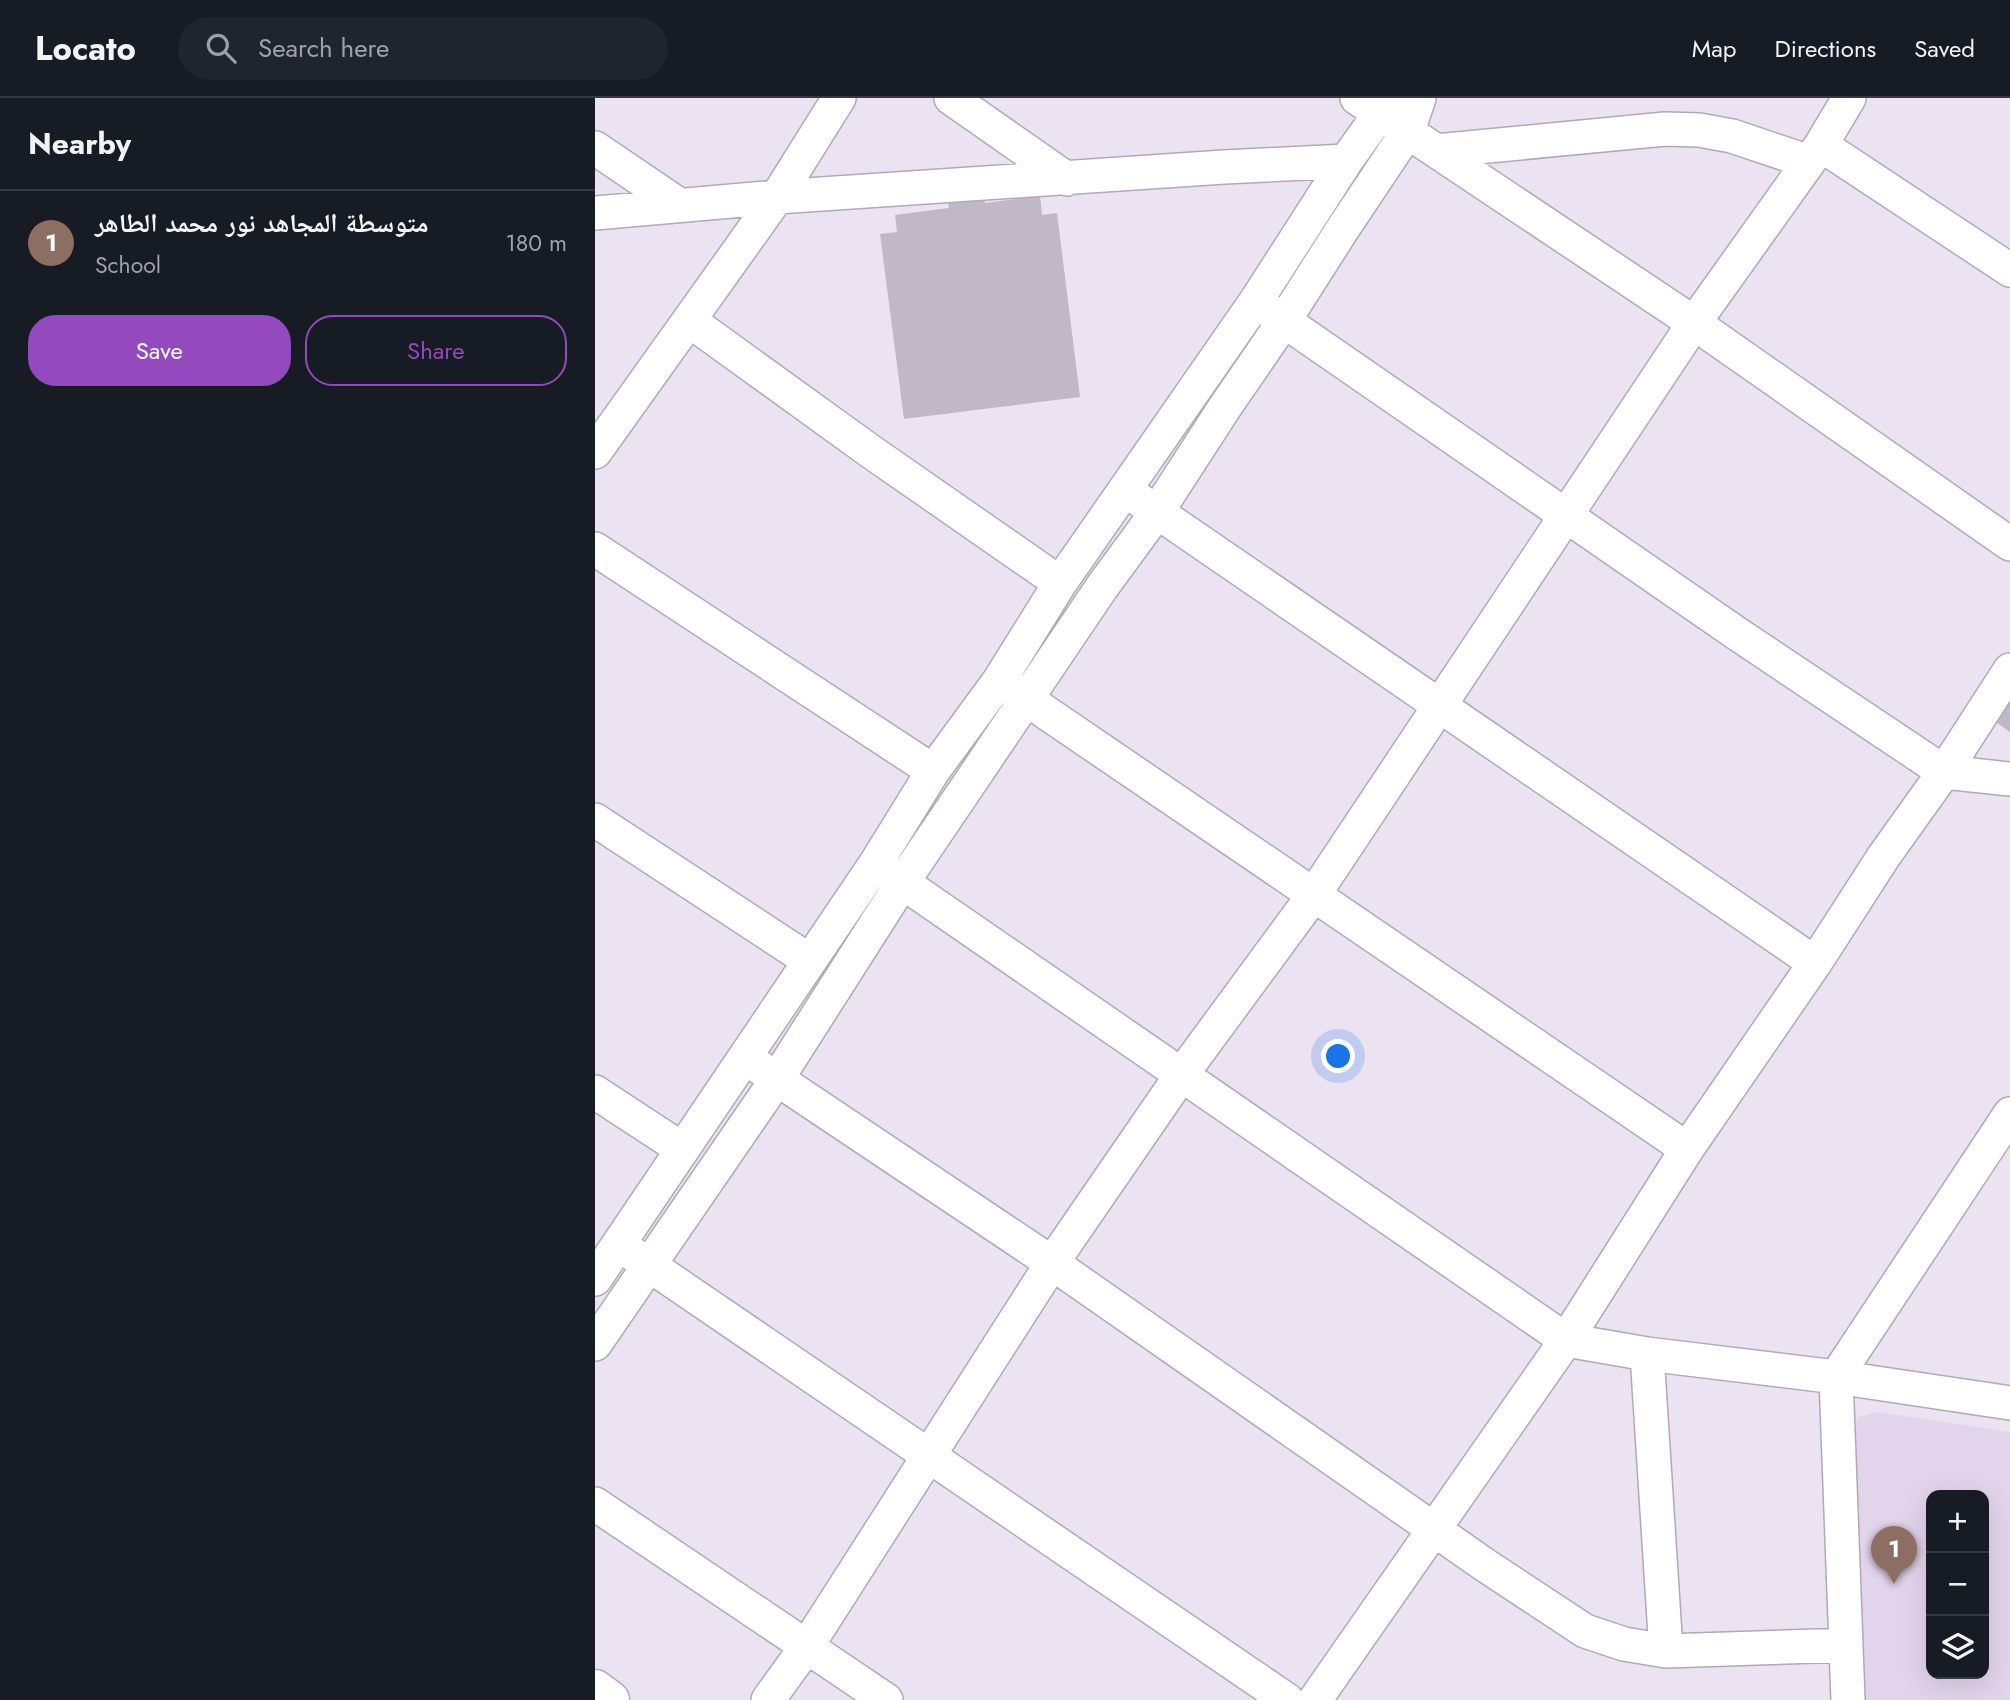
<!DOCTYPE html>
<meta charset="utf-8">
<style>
:root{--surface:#171b24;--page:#20242c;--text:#f1f3f6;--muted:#9ea1a6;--line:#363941;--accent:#944abc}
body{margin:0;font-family:Jost,"Noto Naskh Arabic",sans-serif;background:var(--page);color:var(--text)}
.controls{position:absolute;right:21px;bottom:21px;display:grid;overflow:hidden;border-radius:14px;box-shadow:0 7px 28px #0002}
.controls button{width:63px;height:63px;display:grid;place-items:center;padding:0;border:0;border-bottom:2px solid var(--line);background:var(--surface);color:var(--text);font:35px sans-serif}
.you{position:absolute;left:744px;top:959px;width:24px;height:24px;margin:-18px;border:5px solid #fff;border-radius:50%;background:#1a73e8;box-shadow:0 0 0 10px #1a73e833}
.badge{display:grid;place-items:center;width:46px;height:46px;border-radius:50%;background:var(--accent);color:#fff;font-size:23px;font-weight:700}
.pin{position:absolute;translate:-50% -58px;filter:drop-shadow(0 2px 4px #0008)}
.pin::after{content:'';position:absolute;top:37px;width:24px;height:21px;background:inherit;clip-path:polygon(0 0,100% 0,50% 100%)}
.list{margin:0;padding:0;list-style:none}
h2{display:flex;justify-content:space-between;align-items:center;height:91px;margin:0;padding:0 28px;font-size:30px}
h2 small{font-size:23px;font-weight:400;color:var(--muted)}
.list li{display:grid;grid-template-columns:46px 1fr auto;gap:21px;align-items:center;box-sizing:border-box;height:105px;padding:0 28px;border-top:2px solid var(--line)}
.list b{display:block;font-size:26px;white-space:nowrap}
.list p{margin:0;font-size:23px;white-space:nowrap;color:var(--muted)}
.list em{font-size:23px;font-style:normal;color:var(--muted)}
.actions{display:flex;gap:14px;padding:21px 28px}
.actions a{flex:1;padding:16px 0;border:2px solid var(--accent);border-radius:28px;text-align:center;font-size:24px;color:var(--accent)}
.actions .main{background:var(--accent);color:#fff}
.icon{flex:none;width:38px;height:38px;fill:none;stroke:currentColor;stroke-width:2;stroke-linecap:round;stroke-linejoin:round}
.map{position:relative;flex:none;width:1415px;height:1602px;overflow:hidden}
header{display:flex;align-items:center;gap:42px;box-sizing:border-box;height:98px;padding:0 35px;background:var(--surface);border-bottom:2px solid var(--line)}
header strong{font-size:33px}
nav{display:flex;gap:38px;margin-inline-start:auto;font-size:24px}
.search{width:490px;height:63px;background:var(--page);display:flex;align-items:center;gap:18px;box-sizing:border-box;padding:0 24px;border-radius:38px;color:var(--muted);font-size:26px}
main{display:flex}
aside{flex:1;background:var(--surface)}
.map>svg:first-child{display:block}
.built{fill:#e2d4eb;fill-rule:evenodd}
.building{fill:#c1b8c7}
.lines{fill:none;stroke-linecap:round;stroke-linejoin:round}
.minor-casing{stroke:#b1a8b8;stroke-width:36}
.tertiary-casing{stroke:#b1a8b8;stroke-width:41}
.minor{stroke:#fff;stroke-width:33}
.tertiary{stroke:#fff;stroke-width:38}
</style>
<header>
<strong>Locato</strong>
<div class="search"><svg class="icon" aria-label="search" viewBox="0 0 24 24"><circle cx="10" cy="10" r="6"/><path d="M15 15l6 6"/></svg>Search here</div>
<nav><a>Map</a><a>Directions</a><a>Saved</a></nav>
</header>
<main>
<aside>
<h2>Nearby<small></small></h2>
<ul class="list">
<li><span class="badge" style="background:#8d6e63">1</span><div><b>متوسطة المجاهد نور محمد الطاهر</b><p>School</p></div><em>180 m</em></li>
</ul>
<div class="actions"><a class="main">Save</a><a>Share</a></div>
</aside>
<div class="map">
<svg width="1415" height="1602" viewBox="0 0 1415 1602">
<rect width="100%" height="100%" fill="#ebe2f2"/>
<path class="built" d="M1282,1314L1415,1334V1602H1267L1255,1331L1264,1319ZM1336,1397H1389V1576H1336Z"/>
<path class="building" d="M388,94L390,105L445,98L447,117L462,115L485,299L309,321L285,136L302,134L300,117L354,110L352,98Z
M1415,602V634L1401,624Z"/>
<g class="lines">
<defs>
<path id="minor" d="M356,0L472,81
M762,0L1099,225L1415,446
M1226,47L1415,172
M0,50L84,107
M841,53L1070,31L1104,32L1137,38L1214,64
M0,115L182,99L629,69L751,63
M672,211L1144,537L1349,674L1415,681
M95,223L275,353L465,485
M0,354L182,99L244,0
M546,403L1220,865
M0,451L338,673
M415,590L1092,1051
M0,722L215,863
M291,773L971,1242L1052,1256L1241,1279L1415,1305
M164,969L457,1165L890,1467L990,1533L1029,1546L1071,1553L1251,1547
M0,994L87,1051
M35,1154L692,1602
M0,1181L281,765L338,673L404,583L465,485L661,203L751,63L796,0
M0,1246L182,981L307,785L370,692L507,489L562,414L630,309L689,223L747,132L813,33L824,0
M1052,1256L1071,1553
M0,1406L291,1602
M173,1602L212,1548L457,1165L587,976L718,798L1099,225L1226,47L1254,0
M720,1602L971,1242L1092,1051L1220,865L1289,758L1349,674L1415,572
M1253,1602L1241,1279L1415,1016"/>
<path id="tertiary" d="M0,1591L15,1602"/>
</defs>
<use href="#minor" class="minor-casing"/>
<use href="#tertiary" class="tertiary-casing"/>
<use href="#minor" class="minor"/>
<use href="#tertiary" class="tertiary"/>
</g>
</svg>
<div class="controls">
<button>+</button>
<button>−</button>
<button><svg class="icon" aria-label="layers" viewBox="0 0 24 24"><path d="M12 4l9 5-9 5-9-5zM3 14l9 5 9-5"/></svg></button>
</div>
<div class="you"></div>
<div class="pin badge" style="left:1299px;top:1486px;background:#8d6e63">1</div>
</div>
</main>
